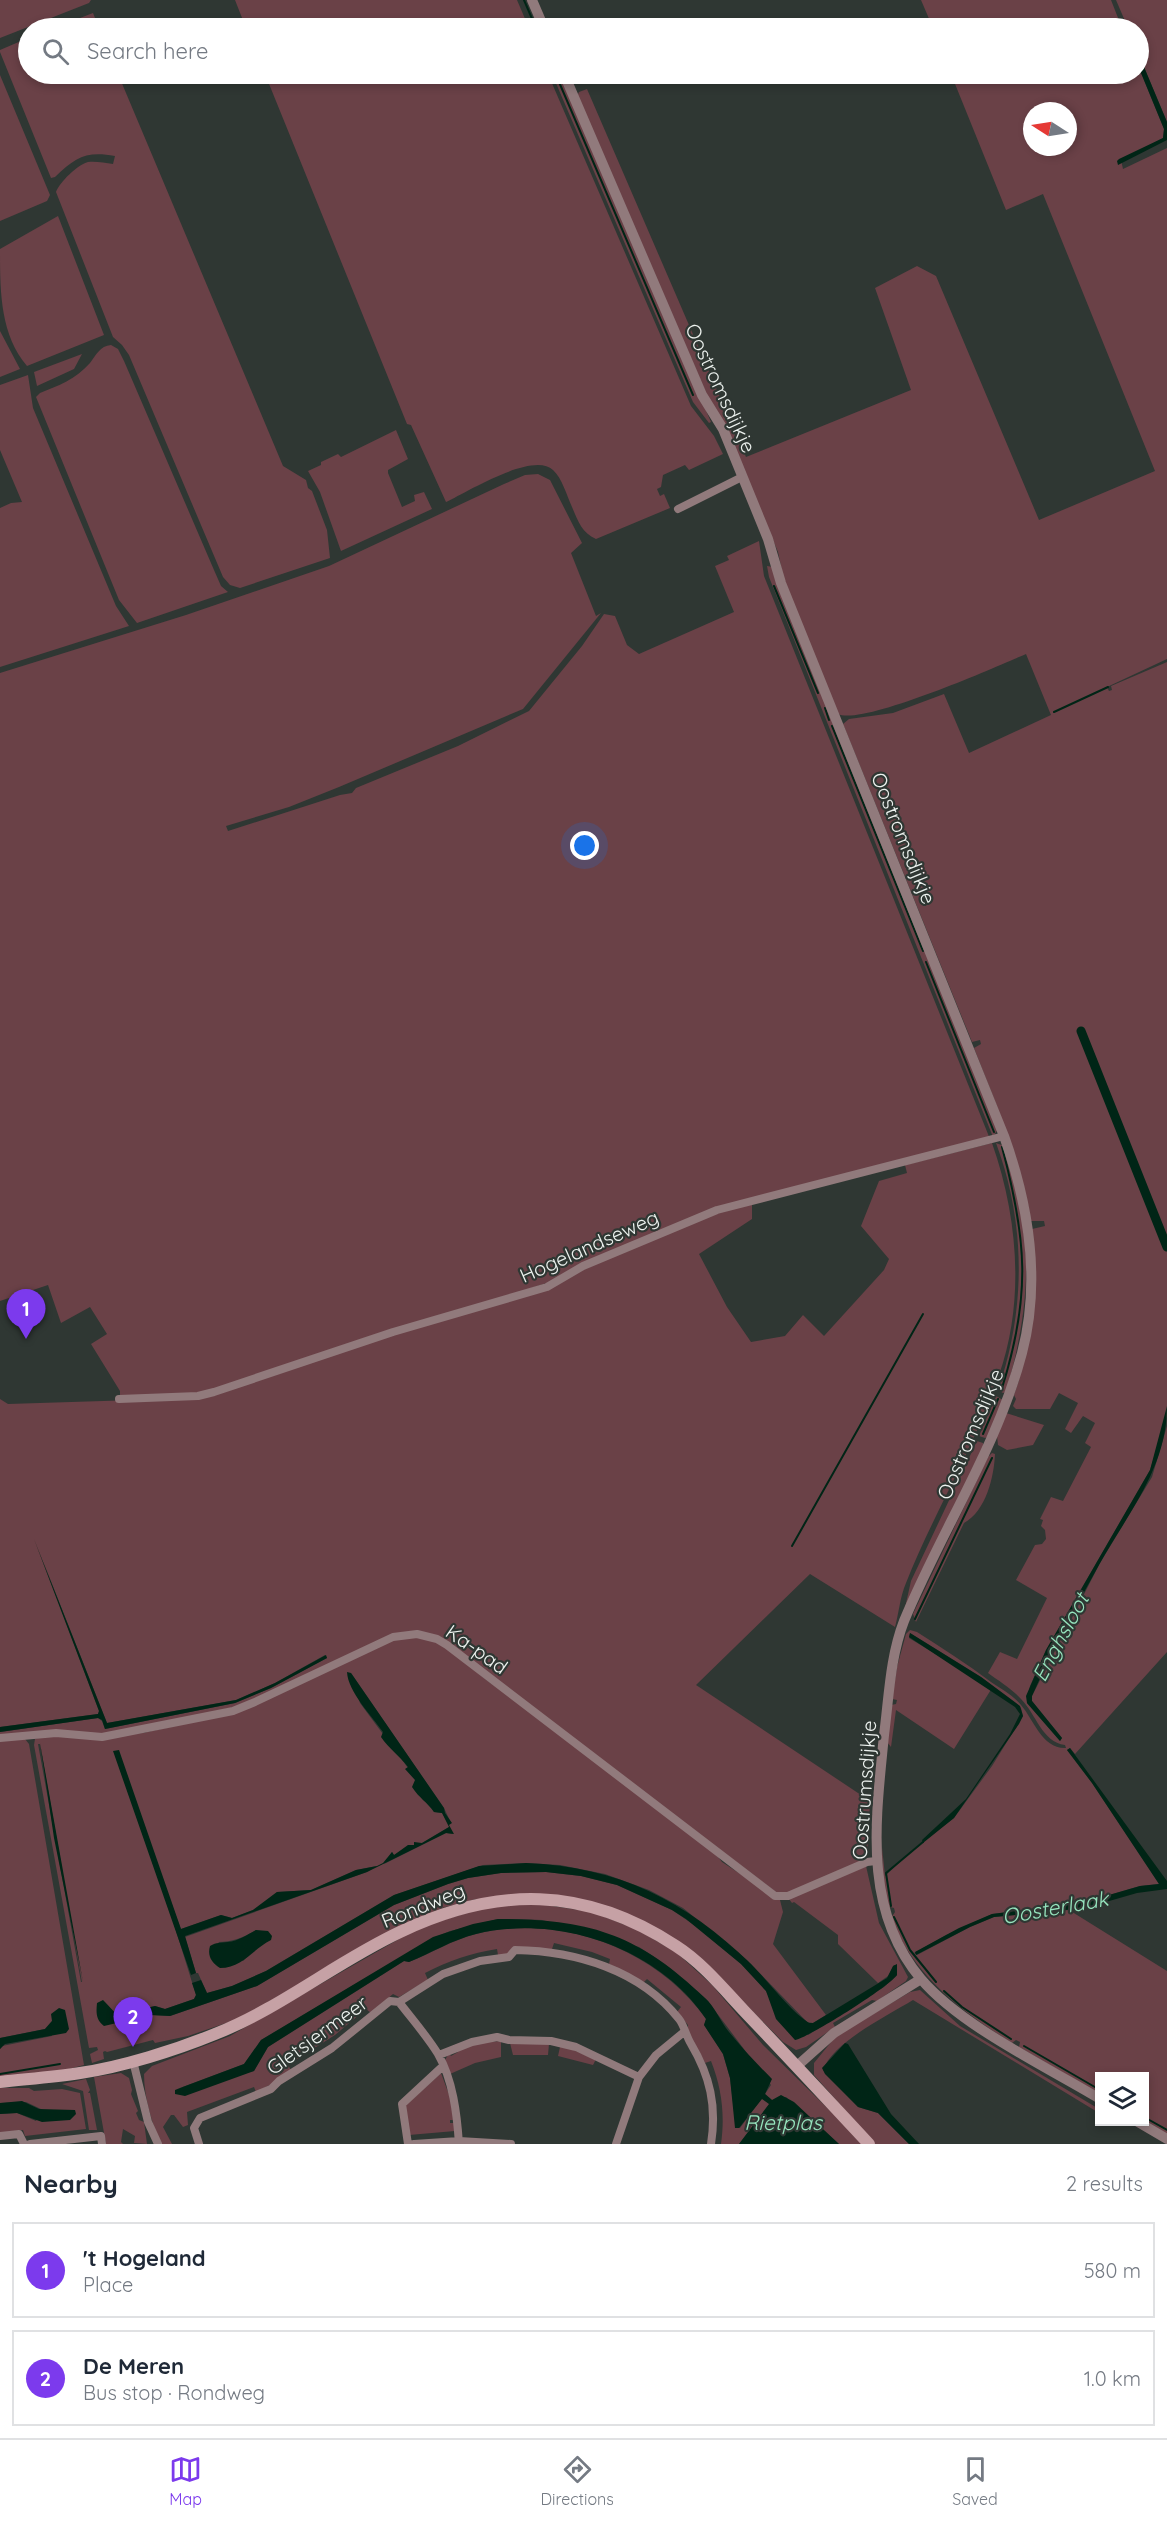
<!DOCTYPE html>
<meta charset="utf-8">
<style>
:root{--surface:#fff;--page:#f6f6f7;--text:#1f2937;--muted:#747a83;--line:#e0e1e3;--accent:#7c3aed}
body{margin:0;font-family:Quicksand,sans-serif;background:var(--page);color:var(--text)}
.controls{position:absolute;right:18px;bottom:18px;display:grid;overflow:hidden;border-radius:0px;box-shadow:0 3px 9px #0003}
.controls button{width:54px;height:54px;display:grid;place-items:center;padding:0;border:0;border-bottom:2px solid var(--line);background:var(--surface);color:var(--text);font:30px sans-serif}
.compass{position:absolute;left:1023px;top:102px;width:54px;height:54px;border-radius:50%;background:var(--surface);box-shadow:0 3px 9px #0003;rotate:282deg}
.you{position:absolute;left:585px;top:846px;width:21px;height:21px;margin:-15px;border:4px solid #fff;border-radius:50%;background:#1a73e8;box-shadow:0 0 0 9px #1a73e833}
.badge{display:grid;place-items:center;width:39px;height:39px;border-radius:50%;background:var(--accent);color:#fff;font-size:20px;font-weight:700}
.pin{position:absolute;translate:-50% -50px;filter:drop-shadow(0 2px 3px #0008)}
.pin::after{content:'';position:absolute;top:32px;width:21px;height:18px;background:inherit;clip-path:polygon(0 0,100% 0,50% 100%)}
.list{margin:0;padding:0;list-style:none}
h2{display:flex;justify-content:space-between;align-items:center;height:78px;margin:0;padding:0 24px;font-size:26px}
h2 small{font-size:20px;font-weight:400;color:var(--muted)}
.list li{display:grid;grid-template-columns:39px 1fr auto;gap:18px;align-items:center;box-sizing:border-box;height:96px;margin:0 12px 12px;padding:0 12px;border:2px solid var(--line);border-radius:0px}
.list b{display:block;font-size:22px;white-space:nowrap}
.list p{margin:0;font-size:20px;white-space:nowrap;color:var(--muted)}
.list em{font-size:20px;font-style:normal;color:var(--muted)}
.icon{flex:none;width:33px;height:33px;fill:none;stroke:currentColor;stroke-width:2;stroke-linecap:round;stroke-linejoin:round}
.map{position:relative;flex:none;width:1167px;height:2144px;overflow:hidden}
.search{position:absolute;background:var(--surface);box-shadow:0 3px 9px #0003;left:18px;right:18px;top:18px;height:66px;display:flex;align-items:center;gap:15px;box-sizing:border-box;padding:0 21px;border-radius:33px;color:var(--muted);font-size:22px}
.sheet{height:294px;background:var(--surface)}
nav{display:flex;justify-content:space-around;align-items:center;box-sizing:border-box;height:84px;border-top:2px solid var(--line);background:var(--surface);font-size:16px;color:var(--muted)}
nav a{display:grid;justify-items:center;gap:3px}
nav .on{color:var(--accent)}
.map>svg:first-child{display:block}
.green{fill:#6a4147;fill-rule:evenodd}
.water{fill:#002516}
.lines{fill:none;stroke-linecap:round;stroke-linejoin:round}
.stream{stroke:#002516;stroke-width:2}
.canal{stroke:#002516;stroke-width:9}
.minor{stroke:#917a7c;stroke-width:8}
.tertiary{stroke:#917a7c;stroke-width:10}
.secondary{stroke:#c6a1a5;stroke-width:12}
.labels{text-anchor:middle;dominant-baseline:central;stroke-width:4.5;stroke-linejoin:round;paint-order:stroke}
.street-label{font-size:20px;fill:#edf2ef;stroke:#2f3733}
.water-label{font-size:21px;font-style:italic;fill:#96e5be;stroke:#2f3733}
</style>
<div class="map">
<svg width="1167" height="2144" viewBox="0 0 1167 2144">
<rect width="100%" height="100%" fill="#2f3733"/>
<path class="green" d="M0,0H91L89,3L0,38Z
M235,0H517L529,28H246Z
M921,0H1111L1122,28H933Z
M1116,0H1167V122L1139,55L1138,28H1128Z
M93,13L99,28H54Z
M28,38V74H118L283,466L306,480L308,488L312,491L327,530L330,558L240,588L230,585L223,577L129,355L122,345L113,337L56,192C60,182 77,165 88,162C96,161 105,163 113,164L115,156C86,151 76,157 55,177L51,178L0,52V50Z
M1139,68L1164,129L1163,138L1121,160L1123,169L1167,148V659L1107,687L1109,691L1112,690L1111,686L1167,662V1415L1150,1470L1046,1650L1030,1686L1027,1703L1060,1741L1062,1738L1032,1701V1696L1100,1563L1152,1477L1167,1426V1652L1075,1754L1070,1748L1067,1750L1092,1783L1159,1884L1140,1886L1085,1902L992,1914L946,1935L914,1953L917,1955L970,1927L994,1917L1069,1910L1167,1971V2134L1145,2120L1144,2076H1100L1099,2094L1019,2047L1020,2042L1016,2040L1012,2043C961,2011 914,1976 891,1918L895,1912L894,1908L887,1906L883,1889L882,1847L885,1876L916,1847L954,1818L992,1766L1023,1716L1021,1708L1016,1703L981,1677L910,1633L909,1638L992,1688L954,1749L896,1710L891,1747L887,1742L891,1705L896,1704L897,1700L892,1699L897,1667L906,1634L910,1630L917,1632C942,1648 967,1664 991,1682C1001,1689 1013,1695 1021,1705C1034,1720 1042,1749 1066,1748L1065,1745C1042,1742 1036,1714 1021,1699C1012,1689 999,1681 988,1673L1000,1652L1017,1659L1047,1598L1016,1580L1035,1545L1042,1544L1046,1539L1045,1530L1041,1526L1043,1520L1040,1519L1051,1497L1063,1501L1091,1447L1085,1443L1095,1423L1083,1416L1071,1433L1065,1429L1078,1403L1059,1393L1050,1409H1016L1013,1406L1016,1399L1014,1395L1019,1380L1032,1229L1045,1226L1044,1221H1031C1021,1160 996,1105 974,1048L981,1044L980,1040L972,1042L843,724L849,719L893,713L944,694L969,753L1051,715L1026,654C996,667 862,726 838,714L784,580L778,552L733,444L707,395L577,96L579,92L587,89L746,457L911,390L875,288L917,266L936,276L1039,520L1155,471L1043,194L1006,210L951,74H1138ZM1032,111H1068V147H1032Z
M265,74H548L691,406L714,436L723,454L689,470L685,465L663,475L661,487L657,489L660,496L664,494L670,508L596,539C582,533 578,521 572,507C567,496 562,478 553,470C533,451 467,492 446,502L411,425L407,424Z
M552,74H560L711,422L709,423L693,402Z
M0,75L50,195L47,201L0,221Z
M58,216L104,335L27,366C0,334 0,291 0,249Z
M0,331L20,369L0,377Z
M111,345L118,349L124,361L214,570L221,586L228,592L137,623L119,600L36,397L40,393C58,386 76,379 90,363C96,355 100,346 111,345Z
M82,354L74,369L37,386L34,372Z
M28,375L33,408L116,606L129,626L0,667V508L11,503L22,502L0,450V385Z
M396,430L408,459L388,470V473L402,507L415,501L414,495L424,492L432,509L341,551L320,492L308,471L321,465V462L338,454L341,457Z
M538,474L550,480L582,543L571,553L596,616L601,613L523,709L339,787L289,807L226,826L228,831L340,795L352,793L356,788L458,746L529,711L582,646L604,614L615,616L627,645L639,654L734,612L715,566L729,560L727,556L759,541L764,576L990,1139L716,1208L558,1280L198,1394L120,1397V1391L91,1344L107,1334L90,1307L61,1323L48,1285L0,1301V673L186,615L329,566L504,484L525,475Z
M767,566L773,567L998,1129L993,1137L769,577Z
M992,1143C1018,1217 1025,1301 999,1375C975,1447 934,1512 906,1583C900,1597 899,1612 895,1627L810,1574L696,1685L870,1801L867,1859L788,1893H777L448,1643L410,1631L244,1705L101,1735L0,1736V1732L98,1718L102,1721L105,1729L235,1703L271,1688L327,1658L325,1655L275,1683L236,1700L107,1723L43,1561L99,1711L98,1714L0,1727V1399L8,1404L198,1398L574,1274L692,1221L752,1203V1219L699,1254L727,1307L751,1342L785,1336L803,1315L824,1336L884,1270L889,1259L861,1226L879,1181L907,1173L905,1165Z
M996,1143L1004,1146C1009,1164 1015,1182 1019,1200C1033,1267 1025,1326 1006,1392L1003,1393L998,1390C1026,1309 1026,1224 996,1143Z
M996,1396L1003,1400L988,1437L985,1438L979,1436Z
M1006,1413L1044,1425L1033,1445L1007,1450L998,1445L997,1436Z
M977,1441L983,1443V1447L902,1621L911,1581Z
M992,1453L995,1454C994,1477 986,1511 964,1523L916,1622L913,1614L988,1457Z
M408,1636C417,1638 428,1638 436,1642C461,1653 477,1677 502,1690L715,1853L722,1862L780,1900L783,1912L773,1944L826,2015L813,2023L807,2022L747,1960L683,1908L649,1890L605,1874L560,1865L526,1863L483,1865L394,1895L266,1971L232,1986L207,1993L198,1973H196L185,1937L367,1872L377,1866L356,1870L311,1890L277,1892L253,1910L232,1918L221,1915L181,1929L114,1752L172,1918L196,1995L194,1999L165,2009L155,2006L117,2015L103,2000L120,2023L151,2015L170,2016L257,1986L394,1905L448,1884L468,1878L501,1873L546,1872L581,1876L617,1885L672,1910L697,1927L741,1964L766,1991L771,2001L808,2035L884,1987L897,1975V1965H894L888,1976L878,1983L838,1944V1935L794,1902L792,1903L789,1899L866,1866L879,1923L908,1977L906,1981L877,2001L872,2000L833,2023L835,2027L806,2047L796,2050L783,2042L712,1970L610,1908L476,1899L442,1908L406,1924L238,2019L188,2036L155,2043L153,2040L107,2052L105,2051L103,2052L104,2059L92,2063L90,2054L98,2050L97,2047L89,2048L34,1745L35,1739L41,1737L143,1733L231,1713L387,1641ZM351,1673L444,1808L451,1823L449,1824L442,1813L434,1812L412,1774L406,1769L408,1768L360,1703ZM38,1744H40L82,1982H81ZM449,1827L453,1834L446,1833L384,1864L392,1852L394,1855L422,1843ZM256,1930L270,1940L257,1947L243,1961L218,1942C232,1942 243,1938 256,1930Z
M25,1739L29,1744L84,2065L54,2073L0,2079V2049L2,2046L52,2036V2021L45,2029L0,2038V1741Z
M532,1903L592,1912L638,1930L677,1953L712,1985L763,2045L864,2144H839L786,2097L772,2100L765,2094L771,2085L707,2000L665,1964L639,1947L542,1920L519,1919H498L450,1931L433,1938L261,2040L244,2064L180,2088L254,2071L268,2047L404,1961L409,1962C432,1953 452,1940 476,1934C561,1913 656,1949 706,2019L704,2025L723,2054L730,2078L736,2128H740L762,2098L770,2104L739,2144H721C725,2115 722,2089 711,2061L705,2063L688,2032V2025L677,2012L681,2007L647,1979L643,1983L609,1964L610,1959L592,1952L554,1943L552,1949L505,1955H498L497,1949C471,1953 448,1961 425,1973L428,1980L399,1997L393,1994L371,2013L366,2009L335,2035L288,2065L291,2070L274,2083L256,2092L254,2087L187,2112L188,2125L183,2127L174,2115H171L163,2127L172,2144H160C152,2122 144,2098 144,2074L152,2066L230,2036L420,1927L490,1906Z
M920,1990L960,2026L1099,2109V2113L913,2000C887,2016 833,2042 823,2070L858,2107L878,2113L909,2144H875L814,2075V2063L836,2036L910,1992Z
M501,2041V2057L475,2063L450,2074L445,2060L449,2053L451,2056L458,2052L457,2050L478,2043Z
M510,2043L549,2044L548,2055H513Z
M563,2046L596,2059L593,2065L558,2056L560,2047Z
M121,2073L129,2078L132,2090L131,2094L138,2111L136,2113L139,2120L144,2122L147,2144L134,2143L135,2136L123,2129L121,2142L123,2144H106L94,2077Z
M441,2073L451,2100L454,2120H450V2123H455V2131L409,2135L405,2106Z
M86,2079L90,2090L88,2093H90L97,2130H89L83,2091L62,2084Z
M0,2088H29L34,2091L62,2089L80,2093L86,2129L25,2136L23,2130L0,2133V2114L17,2113L36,2121L43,2110L26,2102L0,2103Z"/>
<path class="water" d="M1139,55L1167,122V140L1118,165L1117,161L1119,159L1163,138L1164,129L1139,68Z
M1167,1406C1167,1468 1128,1513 1099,1565C1075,1608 1052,1651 1032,1696V1701L1062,1738L1060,1741L1027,1703L1026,1696L1046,1650L1150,1470Z
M34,1539L107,1723L236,1700L275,1683L326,1655L327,1658L271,1688L235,1703L105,1729L102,1720L98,1718L0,1732V1727L98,1714L99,1711Z
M910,1633L981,1677L1020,1706L1023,1716L1019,1724L954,1818L923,1843L922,1840L966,1799L1010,1734L1020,1714L1015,1707L909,1637Z
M347,1672L351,1673L444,1808L445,1813L452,1823L449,1825L454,1834L446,1833L367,1872L185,1936L196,1973L191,1975L113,1751L119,1750L181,1929L221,1915L232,1918L253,1910L277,1892L311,1890L356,1870L377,1866L383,1863L392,1852L394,1855L408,1845H414V1842L422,1843L449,1827L442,1813L434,1812C427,1802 419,1798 412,1787L415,1780L405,1769L408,1767C399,1755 389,1749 381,1737L383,1732C372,1716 348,1692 347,1672Z
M40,1743L83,1982L54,1838Z
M1070,1748L1167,1881V1889L1137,1893L1085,1908L994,1917L970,1927L916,1955L915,1952L959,1928L992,1914L1085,1902L1140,1886L1159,1884L1092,1783L1067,1750Z
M526,1863C619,1867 685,1900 751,1964C768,1981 790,2011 809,2023H813L887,1978L893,1966L897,1964V1975C889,1987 808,2038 795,2040L776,2019L766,1991L741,1964L686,1919L672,1910L617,1885L581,1876L546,1872L501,1873L468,1878L448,1884L394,1905L257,1986L170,2016L151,2015L104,2026C96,2020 96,2013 97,2003L103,2000L117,2015L155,2006L165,2009L194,1999L196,1995L192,1983L201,1980L207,1993L232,1986L266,1971L394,1895L479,1866Z
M498,1919C589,1919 638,1934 705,1998C715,2007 720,2021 729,2032C742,2048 757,2064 772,2079L765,2094L772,2100L781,2095L794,2102L839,2144H739L769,2104L762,2099L739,2128H735L730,2078L723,2054L704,2025L706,2019C659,1948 558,1914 476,1934C452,1940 431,1953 409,1962L404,1961L268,2047L254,2071L185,2096L175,2094V2090L180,2088L244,2064L261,2040L433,1937L473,1924Z
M256,1930L268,1931L272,1936L271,1940C253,1949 242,1968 220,1968C212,1963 207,1956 210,1946C217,1942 220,1943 228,1942C238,1941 247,1935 256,1930Z
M59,2008L65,2010L69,2029L66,2033L5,2044L0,2049V2038L45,2029L52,2021L51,2014Z
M845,2043L848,2044L891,2114L919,2144H909L878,2113L858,2107L825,2074L822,2068Z
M22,2101L39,2109L75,2110L76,2114L70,2120L42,2122L17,2113L0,2114V2103Z"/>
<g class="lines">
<path class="stream" d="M524,0L536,28
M556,75L693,395
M774,586L818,693
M825,708L829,720
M1054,712L1108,687
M832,726L923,951
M926,962L994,1132
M1002,1147C1027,1240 1031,1296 1002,1388
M983,1434L998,1399
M792,1546L923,1314
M915,1619L992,1458
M891,1906L886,1873L923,1842
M894,1917L910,1950L936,1982
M944,1991L962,2007L1011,2039
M1024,2046L1100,2090
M0,2074L60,2064
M1144,2117L1167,2130"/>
<path class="canal" d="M1081,1031L1167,1247"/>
<path class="minor" d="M678,509L742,477
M119,1399L198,1396L214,1392L393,1332L547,1287L583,1266L717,1210L1004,1136
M0,1738L56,1733L102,1737L233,1711L255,1702L393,1637L417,1634L437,1639L447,1645L775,1896H788L867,1862L876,1861
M399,2002C412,2019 427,2036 438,2054C453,2080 457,2114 459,2144
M439,2055L472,2042L497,2037L509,2040L551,2041L576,2047L639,2077
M133,2061L148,2122L158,2144
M0,2136L19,2134L24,2144
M30,2144L101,2136L102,2144
M199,2144L194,2128L200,2118L271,2089L279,2081L332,2048L390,2001L399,2002L443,1974L480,1961L509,1957L515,1950C576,1951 640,1970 679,2019C684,2025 686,2036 691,2044C710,2076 717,2106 711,2144
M408,2144L402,2104L443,2066
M414,2144L459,2141L511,2144
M616,2144L639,2077L656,2055L684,2032"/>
<path class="tertiary" d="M532,0L544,28
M564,74L702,395L723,429L768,539L781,583L1004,1136C1029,1206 1041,1281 1022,1353C997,1448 941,1531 904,1621C890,1657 889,1697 884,1735C876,1819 862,1909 921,1979C961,2026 1045,2066 1100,2099
M797,2066L834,2033L921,1979
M1138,2122L1167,2139"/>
<path class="secondary" d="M0,2082C27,2079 54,2077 80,2073C122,2067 176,2050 215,2034C281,2008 336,1962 400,1932C496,1886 585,1886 676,1946C704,1964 726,1992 749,2016C789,2058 829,2101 869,2144"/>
</g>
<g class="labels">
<g class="street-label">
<text transform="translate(721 388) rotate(65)">Oostromsdijkje</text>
<text transform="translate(904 838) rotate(68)">Oostromsdijkje</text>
<text transform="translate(589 1246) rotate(-24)">Hogelandseweg</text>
<text transform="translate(970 1434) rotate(-67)">Oostromsdijkje</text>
<text transform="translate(477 1649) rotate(35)">Ka-pad</text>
<text transform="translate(864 1790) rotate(-86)">Oostrumsdijkje</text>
<text transform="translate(423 1905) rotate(-22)">Rondweg</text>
<text transform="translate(317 2035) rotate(-36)">Gletsjermeer</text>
</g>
<g class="water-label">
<text transform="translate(1060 1637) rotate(-62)">Enghsloot</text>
<text transform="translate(1055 1907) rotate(-10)">Oosterlaak</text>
<text x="783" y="2122">Rietplas</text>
</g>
</g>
</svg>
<div class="controls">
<button><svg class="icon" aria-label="layers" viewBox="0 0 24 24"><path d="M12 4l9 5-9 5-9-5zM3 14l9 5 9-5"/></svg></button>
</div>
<svg class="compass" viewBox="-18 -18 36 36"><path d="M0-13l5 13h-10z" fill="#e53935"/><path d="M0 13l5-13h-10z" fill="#747a83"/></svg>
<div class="you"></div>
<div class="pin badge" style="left:26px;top:1339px">1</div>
<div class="pin badge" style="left:133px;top:2047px">2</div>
<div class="search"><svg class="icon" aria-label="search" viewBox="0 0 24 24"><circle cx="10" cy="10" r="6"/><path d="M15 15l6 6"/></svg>Search here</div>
</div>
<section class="sheet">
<h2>Nearby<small>2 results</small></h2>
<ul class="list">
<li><span class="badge">1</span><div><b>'t Hogeland</b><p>Place</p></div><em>580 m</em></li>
<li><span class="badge">2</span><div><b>De Meren</b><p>Bus stop · Rondweg</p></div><em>1.0 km</em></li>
</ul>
</section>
<nav>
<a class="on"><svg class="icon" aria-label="map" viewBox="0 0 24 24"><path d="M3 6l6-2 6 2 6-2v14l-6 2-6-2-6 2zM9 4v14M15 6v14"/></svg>Map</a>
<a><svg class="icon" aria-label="directions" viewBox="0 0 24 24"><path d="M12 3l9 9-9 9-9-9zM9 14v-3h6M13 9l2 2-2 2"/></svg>Directions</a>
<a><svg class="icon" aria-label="saved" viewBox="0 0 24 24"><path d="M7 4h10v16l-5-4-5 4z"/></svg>Saved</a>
</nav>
